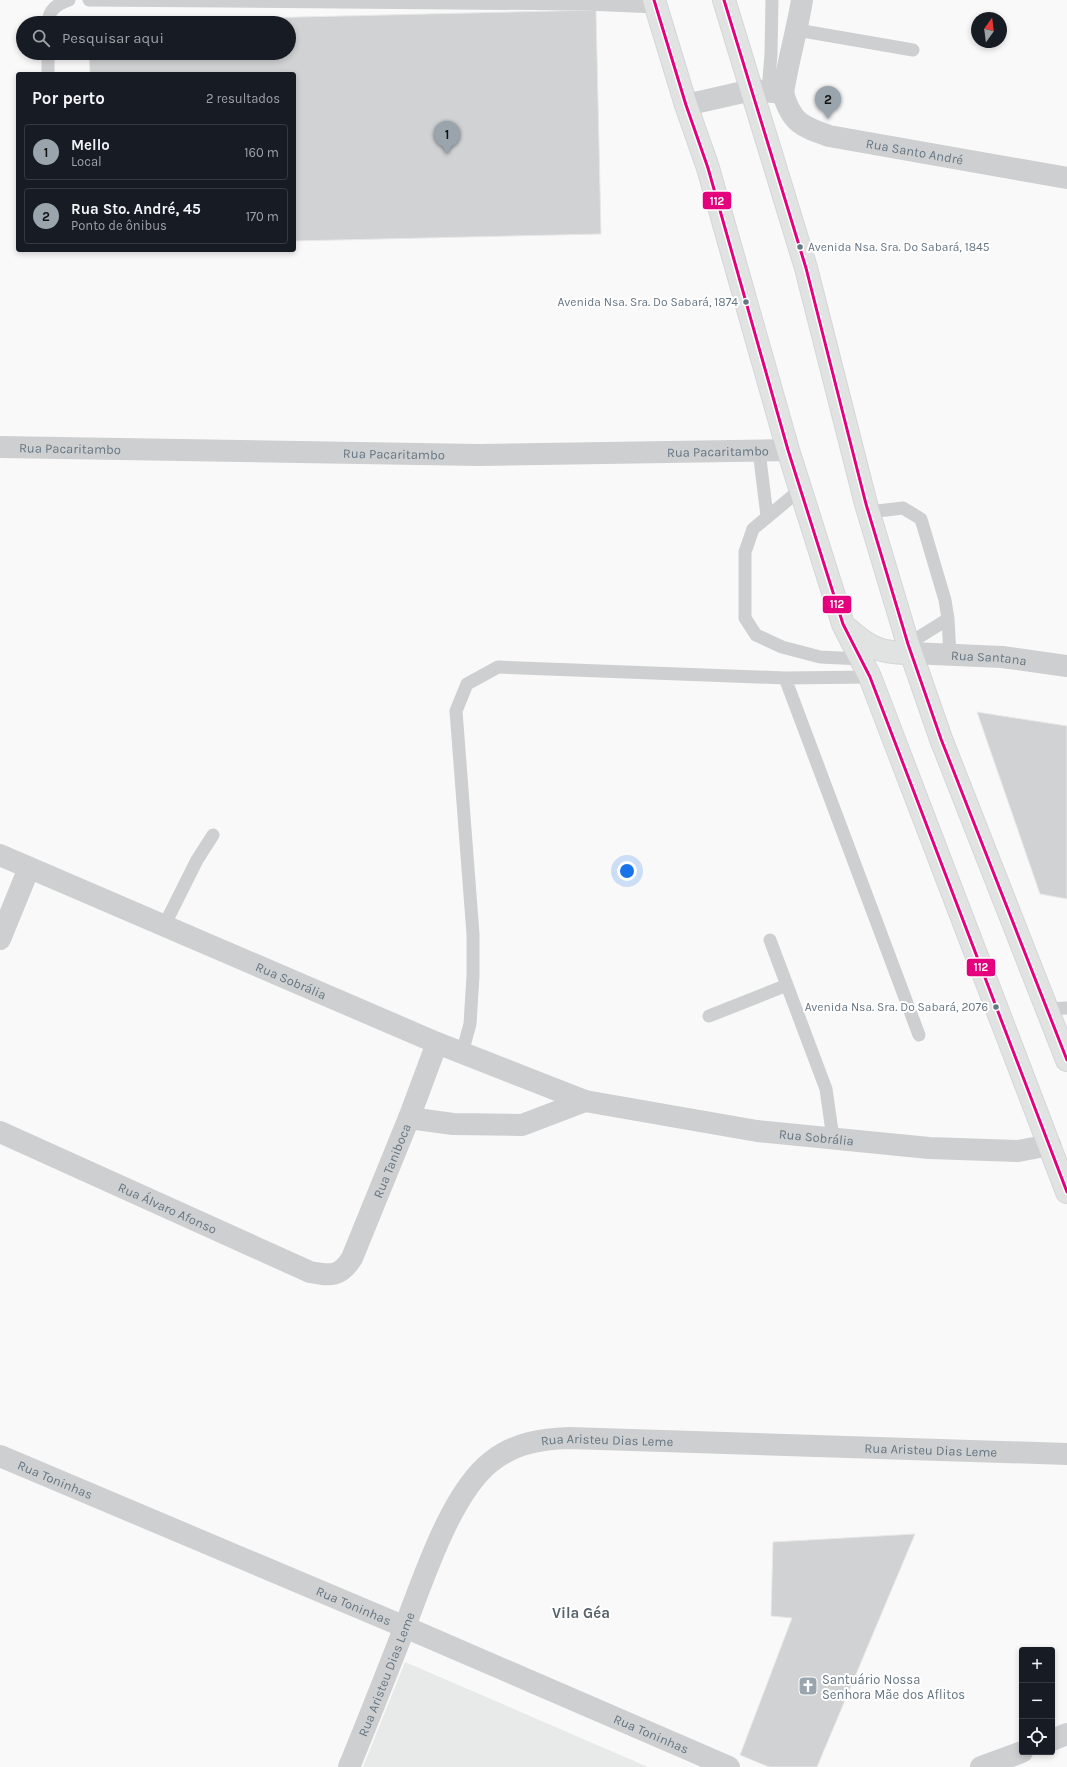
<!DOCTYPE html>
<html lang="pt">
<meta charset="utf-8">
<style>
:root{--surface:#171b24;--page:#242831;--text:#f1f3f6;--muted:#9ea1a6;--line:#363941;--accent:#99a4ac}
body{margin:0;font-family:Karla,sans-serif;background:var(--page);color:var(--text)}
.controls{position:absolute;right:12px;bottom:12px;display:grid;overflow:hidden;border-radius:4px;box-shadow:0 2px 6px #0003}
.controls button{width:36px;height:36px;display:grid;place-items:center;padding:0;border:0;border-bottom:1px solid var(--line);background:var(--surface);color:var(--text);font:20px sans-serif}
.compass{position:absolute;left:971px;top:12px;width:36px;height:36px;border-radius:50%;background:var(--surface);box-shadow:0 2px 6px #0003;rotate:14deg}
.you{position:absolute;left:627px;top:871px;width:14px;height:14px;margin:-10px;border:3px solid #fff;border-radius:50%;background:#1a73e8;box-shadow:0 0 0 6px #1a73e833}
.badge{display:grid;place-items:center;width:26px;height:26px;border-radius:50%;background:var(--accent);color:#111;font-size:13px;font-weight:700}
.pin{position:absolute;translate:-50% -33px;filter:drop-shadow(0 1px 2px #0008)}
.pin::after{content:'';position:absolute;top:21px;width:14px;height:12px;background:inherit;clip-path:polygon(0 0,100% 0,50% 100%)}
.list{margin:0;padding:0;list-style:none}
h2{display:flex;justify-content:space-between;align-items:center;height:52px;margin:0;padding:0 16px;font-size:17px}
h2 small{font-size:13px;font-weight:400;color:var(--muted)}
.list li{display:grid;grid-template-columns:26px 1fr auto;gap:12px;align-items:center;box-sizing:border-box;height:56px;margin:0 8px 8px;padding:0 8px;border:1px solid var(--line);border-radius:4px}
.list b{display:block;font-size:15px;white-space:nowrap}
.list p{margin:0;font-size:13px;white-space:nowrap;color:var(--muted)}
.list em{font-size:13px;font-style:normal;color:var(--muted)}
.icon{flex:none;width:22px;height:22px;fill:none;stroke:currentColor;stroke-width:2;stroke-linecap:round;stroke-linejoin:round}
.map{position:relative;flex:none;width:1067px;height:1767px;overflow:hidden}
.search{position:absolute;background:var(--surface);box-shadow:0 2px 6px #0003;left:16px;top:16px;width:280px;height:44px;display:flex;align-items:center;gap:10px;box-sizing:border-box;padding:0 14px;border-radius:22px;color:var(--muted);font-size:15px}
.panel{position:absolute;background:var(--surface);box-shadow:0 2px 6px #0003;left:16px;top:72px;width:280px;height:180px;border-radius:4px}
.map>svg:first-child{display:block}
.built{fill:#e8e9e9}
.building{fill:#d0d2d3;stroke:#e8e8e8}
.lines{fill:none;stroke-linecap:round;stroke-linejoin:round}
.primary-casing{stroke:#d5d6d7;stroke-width:24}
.service{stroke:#cecfd0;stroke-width:13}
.minor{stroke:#cecfd0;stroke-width:22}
.tertiary{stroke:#cecfd0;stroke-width:22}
.primary{stroke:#e1e2e2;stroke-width:22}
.bus-1-casing{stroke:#fff;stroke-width:6}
.bus-1{stroke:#e5007d;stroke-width:3}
.bus-dot{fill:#657683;stroke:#fff;stroke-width:1.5}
.labels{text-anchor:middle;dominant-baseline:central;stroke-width:4;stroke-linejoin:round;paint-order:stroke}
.bus-label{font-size:12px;fill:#657683;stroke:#fff;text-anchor:end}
.street-label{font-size:13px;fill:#657683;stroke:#fff}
.poi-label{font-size:13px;fill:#657683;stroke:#fff;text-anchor:start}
.quarter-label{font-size:15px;font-weight:bold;fill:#57646e;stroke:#fff}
.line-badge{stroke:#fff;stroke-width:1.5}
.badge-label{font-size:11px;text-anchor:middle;font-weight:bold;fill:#fff}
</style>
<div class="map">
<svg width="1067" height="1767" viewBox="0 0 1067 1767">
<rect width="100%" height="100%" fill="#f9f9f9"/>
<path class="built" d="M405,1662L648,1767H363Z"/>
<path class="building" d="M596,10L601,234L294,241V74H90L89,53H289V23L89,22Z
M977,712L1067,726V899L1040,894Z
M915,1534L817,1767H769L740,1755L792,1618L771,1616L773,1542Z"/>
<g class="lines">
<defs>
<path id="primary" d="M654,0L686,105L708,168L788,450L843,624L870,677L1067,1192
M724,0L806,268L866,504L908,644L941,739L1067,1060
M848,629C870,649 882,653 911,653"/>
</defs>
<use href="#primary" class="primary-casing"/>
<path class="service" d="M89,0L587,4L656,7
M48,23C49,9 56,5 69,0
M797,30L913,50
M48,74V53
M768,91L771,54L772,0
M759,451L767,516
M801,489L753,529L745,552V618L756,635L782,647L820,657L861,659
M869,512L903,508L921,519L945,600L948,619L908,644
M948,619L950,656
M785,678L919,1035
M164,926L197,860L213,835
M770,940L826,1089L833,1138
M1047,1009L1067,1008
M709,1016L787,985
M462,1053L470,1024L473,976V934L456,711L467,684L498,667L785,678L870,677"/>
<g class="minor">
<path id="s1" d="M783,93C791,122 802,127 829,136L1067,178"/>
<path d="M686,105L752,90L783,93C788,61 797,31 802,0"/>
<path id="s2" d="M0,447L479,455L788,450"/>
<path id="s3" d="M911,653L1002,657L1067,666"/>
<path d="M0,939L29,868"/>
<path d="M409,1118L453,1124L522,1125L585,1101"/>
<path id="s4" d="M0,1132L310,1272C331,1276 340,1277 352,1258L409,1118L437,1043"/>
<path id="s5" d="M0,1456L405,1627L729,1767"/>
<path d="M1052,1740L1067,1734"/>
<path id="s6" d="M349,1767C368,1721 386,1675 404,1629C423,1580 451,1492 492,1461C515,1443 541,1439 569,1438L1067,1454"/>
<path d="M981,1767L1022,1752"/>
</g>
<path class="tertiary" id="s7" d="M0,855L437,1043L585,1101L757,1131L929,1148L1018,1151L1050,1145"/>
<use href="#primary" class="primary"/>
<defs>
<path id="bus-1" d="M654,0L686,105L708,168L788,450L843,624L870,677L1067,1192
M724,0L806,268L866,504L908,644L941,739L1067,1060"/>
</defs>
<use href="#bus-1" class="bus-1-casing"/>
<use href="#bus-1" class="bus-1"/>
</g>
<defs>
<symbol id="church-square" viewBox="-11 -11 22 22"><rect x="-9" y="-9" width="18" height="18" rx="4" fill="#99a4ac" stroke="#fff"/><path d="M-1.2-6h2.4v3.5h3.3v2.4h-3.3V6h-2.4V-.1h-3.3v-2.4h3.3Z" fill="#fff"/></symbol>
</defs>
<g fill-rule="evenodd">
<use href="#church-square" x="797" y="1675" width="22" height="22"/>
</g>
<g class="bus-dot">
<circle cx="800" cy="247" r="3.5"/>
<circle cx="746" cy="302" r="3.5"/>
<circle cx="996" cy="1007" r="3.5"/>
</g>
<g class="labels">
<g class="bus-label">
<text x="808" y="247" text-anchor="start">Avenida Nsa. Sra. Do Sabará, 1845</text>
<text x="738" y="302">Avenida Nsa. Sra. Do Sabará, 1874</text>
<text x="988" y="1007">Avenida Nsa. Sra. Do Sabará, 2076</text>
</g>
<g class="street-label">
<text stroke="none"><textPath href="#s1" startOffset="154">Rua Santo André</textPath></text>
<text stroke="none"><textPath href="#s2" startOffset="70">Rua Pacaritambo</textPath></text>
<text stroke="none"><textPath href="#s2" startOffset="718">Rua Pacaritambo</textPath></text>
<text stroke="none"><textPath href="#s2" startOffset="394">Rua Pacaritambo</textPath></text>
<text stroke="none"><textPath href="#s3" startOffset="78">Rua Santana</textPath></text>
<text stroke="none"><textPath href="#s7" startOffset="317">Rua Sobrália</textPath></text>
<text stroke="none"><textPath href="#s7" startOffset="869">Rua Sobrália</textPath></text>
<text stroke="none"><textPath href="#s4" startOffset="494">Rua Taniboca</textPath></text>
<text stroke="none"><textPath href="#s4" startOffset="184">Rua Álvaro Afonso</textPath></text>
<text stroke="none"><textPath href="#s6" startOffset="460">Rua Aristeu Dias Leme</textPath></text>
<text stroke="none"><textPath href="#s6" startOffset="784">Rua Aristeu Dias Leme</textPath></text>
<text stroke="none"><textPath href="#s5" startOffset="60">Rua Toninhas</textPath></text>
<text stroke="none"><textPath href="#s5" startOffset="384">Rua Toninhas</textPath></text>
<text stroke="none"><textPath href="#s6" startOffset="100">Rua Aristeu Dias Leme</textPath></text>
<text stroke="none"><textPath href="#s5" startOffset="708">Rua Toninhas</textPath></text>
</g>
<g class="poi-label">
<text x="822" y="1679">Santuário Nossa<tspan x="822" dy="15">Senhora Mãe dos Aflitos</tspan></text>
</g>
<g class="quarter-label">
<text x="581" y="1613">Vila Géa</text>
</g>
</g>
<g class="line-badge">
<rect x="702" y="191" width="30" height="19" rx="4" fill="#e5007d"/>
<rect x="822" y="595" width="30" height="19" rx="4" fill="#e5007d"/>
<rect x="966" y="958" width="30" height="19" rx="4" fill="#e5007d"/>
</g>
<g class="badge-label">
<text x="717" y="205">112</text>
<text x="837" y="608">112</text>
<text x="981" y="971">112</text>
</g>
</svg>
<div class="controls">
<button>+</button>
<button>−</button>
<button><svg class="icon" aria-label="locate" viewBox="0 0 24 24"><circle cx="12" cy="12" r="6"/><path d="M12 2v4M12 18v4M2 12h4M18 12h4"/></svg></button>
</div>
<svg class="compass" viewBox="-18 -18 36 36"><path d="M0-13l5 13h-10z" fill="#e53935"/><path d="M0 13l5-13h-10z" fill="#9ea1a6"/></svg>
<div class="you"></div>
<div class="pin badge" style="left:447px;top:154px">1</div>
<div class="pin badge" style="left:828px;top:119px">2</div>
<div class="search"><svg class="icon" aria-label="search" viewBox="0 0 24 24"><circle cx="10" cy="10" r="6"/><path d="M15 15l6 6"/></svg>Pesquisar aqui</div>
<section class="panel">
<h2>Por perto<small>2 resultados</small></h2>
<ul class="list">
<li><span class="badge">1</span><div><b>Mello</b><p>Local</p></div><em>160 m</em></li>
<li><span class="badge">2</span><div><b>Rua Sto. André, 45</b><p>Ponto de ônibus</p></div><em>170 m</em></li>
</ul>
</section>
</div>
